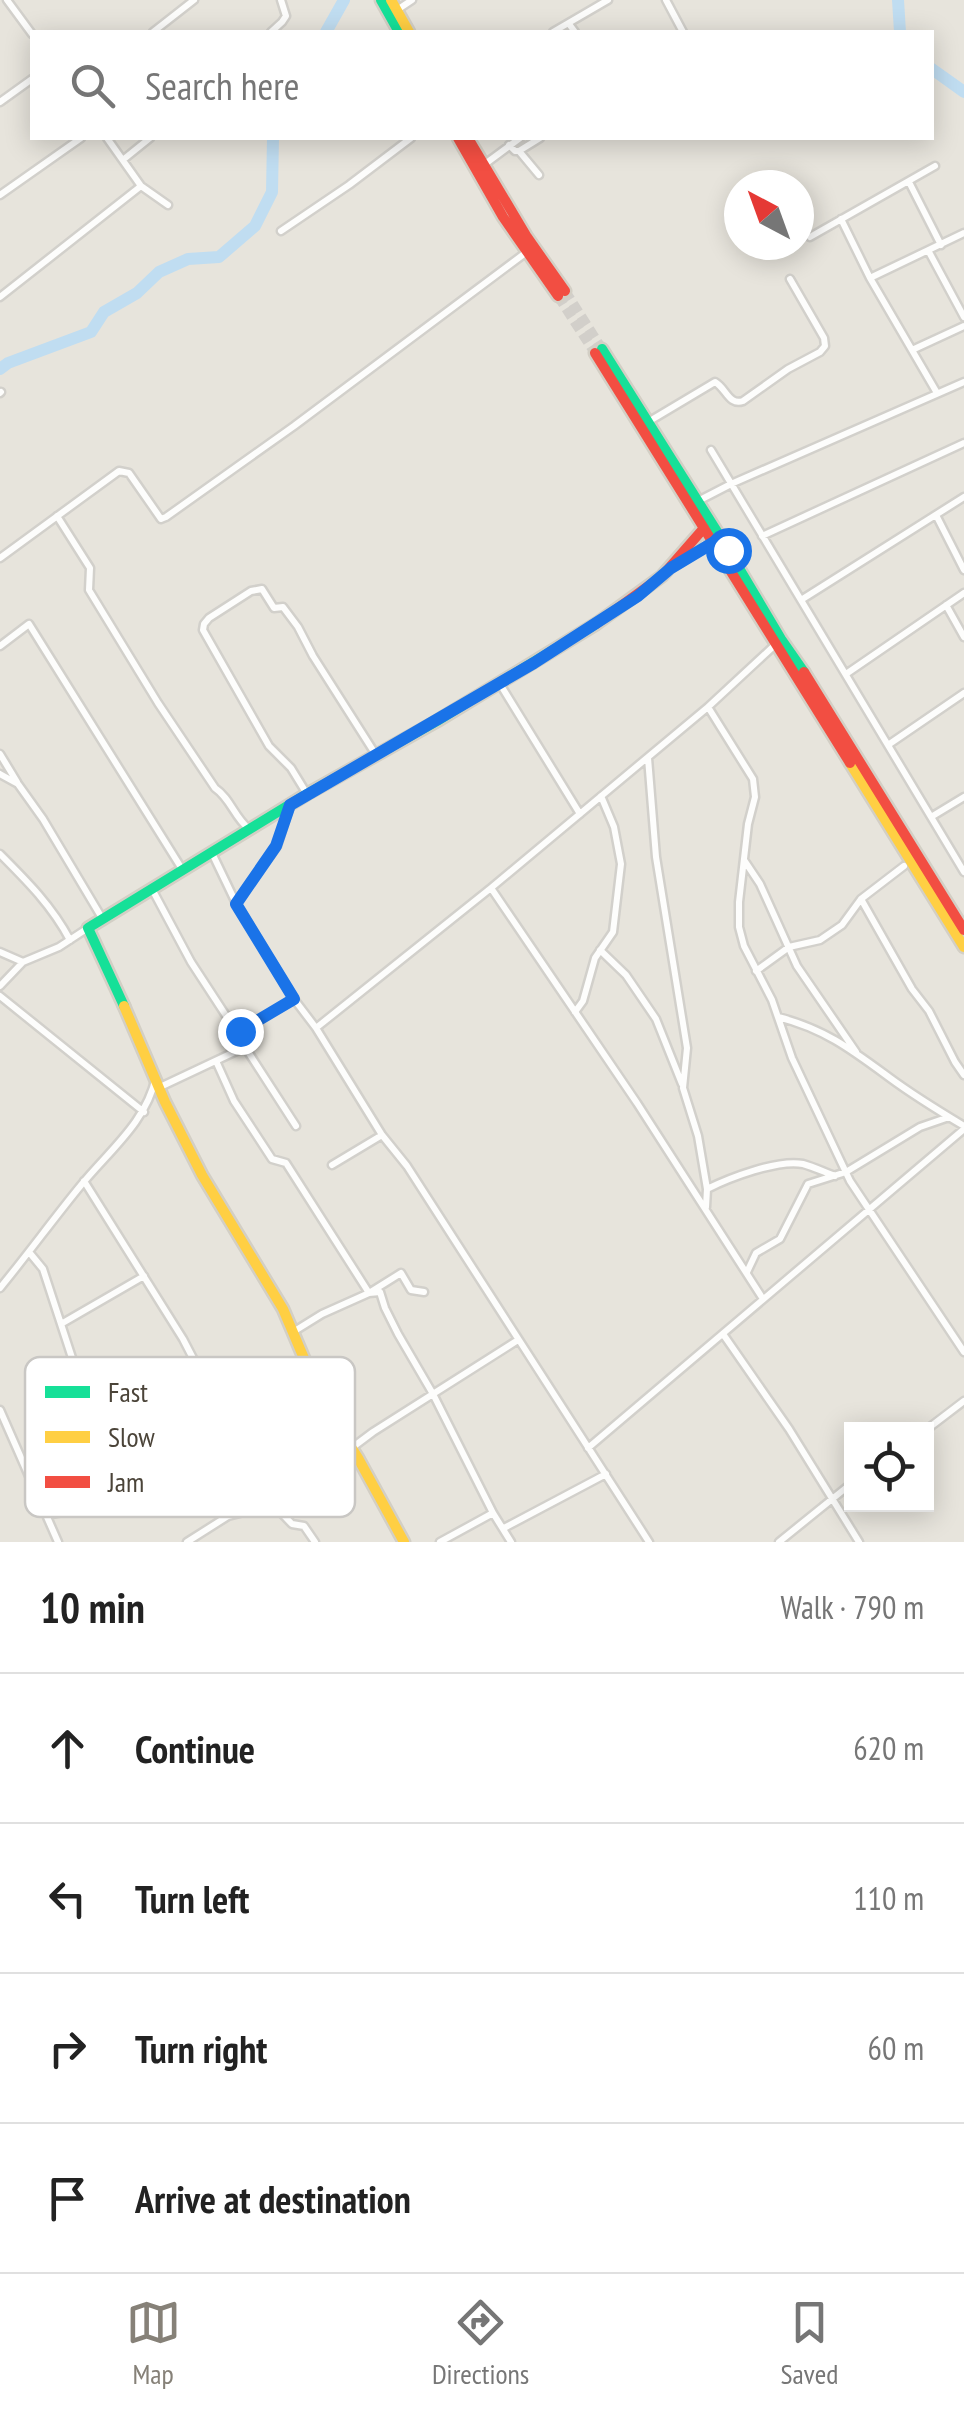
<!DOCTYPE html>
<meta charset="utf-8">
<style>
:root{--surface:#fff;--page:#f2f2f2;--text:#222;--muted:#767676;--line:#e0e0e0;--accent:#868178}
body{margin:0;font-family:"PT Sans Narrow",sans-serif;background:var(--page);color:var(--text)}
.controls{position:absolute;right:30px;bottom:30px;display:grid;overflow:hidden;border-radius:0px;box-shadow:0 5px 25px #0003}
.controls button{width:90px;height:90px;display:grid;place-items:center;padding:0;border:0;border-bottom:2px solid var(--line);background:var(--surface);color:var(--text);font:50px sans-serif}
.compass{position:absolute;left:724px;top:170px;width:90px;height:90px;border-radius:50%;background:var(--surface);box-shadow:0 5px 25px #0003;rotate:319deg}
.stop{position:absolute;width:30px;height:30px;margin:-22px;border:8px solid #1a73e8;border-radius:50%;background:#fff}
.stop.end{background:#1a73e8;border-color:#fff;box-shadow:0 2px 10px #0008}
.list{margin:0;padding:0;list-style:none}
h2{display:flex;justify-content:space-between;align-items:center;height:130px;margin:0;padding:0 40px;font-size:42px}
h2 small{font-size:32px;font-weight:400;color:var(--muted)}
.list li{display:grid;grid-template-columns:65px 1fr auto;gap:30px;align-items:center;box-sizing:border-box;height:150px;padding:0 40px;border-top:2px solid var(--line)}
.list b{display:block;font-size:38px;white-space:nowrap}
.list em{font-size:32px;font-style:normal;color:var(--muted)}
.icon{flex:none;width:55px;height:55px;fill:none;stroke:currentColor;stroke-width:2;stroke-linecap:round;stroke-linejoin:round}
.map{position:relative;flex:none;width:964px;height:1542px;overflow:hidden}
.search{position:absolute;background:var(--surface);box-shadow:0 5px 25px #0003;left:30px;right:30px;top:30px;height:110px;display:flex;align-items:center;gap:25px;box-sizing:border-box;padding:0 35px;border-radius:0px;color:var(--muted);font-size:38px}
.sheet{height:730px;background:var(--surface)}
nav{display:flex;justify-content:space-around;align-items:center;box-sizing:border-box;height:140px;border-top:2px solid var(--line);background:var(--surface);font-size:28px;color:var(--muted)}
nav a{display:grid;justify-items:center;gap:5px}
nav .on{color:var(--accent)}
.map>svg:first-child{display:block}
.residential{fill:#e7e4dc;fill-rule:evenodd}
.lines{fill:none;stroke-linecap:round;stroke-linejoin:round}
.river{stroke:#c0ddf1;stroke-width:12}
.primary-tunnel{stroke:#d2cfca;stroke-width:10;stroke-dasharray:10 5;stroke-linecap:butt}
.street-casing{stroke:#d2d0cb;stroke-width:11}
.fast-casing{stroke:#d3cfc5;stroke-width:15}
.slow-casing{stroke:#d3cfc5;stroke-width:15}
.jam-casing{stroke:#d3cfc5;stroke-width:15}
.street{stroke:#fdfdfc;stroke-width:6}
.fast{stroke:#16e098;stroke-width:10}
.slow{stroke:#ffcf43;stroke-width:10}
.jam{stroke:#f24e42;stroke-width:10}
.route{stroke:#1a73e8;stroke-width:12}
.key{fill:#fff;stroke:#c9c7c4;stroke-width:2.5}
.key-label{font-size:28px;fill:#4b4439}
</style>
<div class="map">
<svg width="964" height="1542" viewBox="0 0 964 1542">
<rect width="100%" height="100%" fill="#f4f2ee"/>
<path class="residential" d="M0,0H964V1542H0ZM32,32H932V138H32ZM739,185H799V245H739ZM852,1430H926V1504H852Z"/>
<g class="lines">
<path class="river" d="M898,0L900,32
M326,32L344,0
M932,69L964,92
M0,369L8,363L91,332L104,312L137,293L159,272L188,259L219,257L255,226L272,192L273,138"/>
<path class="primary-tunnel" d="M565,291L602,349
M558,296L595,353"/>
<defs>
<path id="street" d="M7,0L32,34
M666,0L683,32
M397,10L412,0
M569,24L575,32
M153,32L194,0
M271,32L282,22L286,16L281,0
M553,32L608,0
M0,102L32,79
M107,138L141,186L168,205
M509,145L515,151H519L540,138
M519,151L539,175
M124,159L150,138
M485,164L520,138
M909,182L941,245
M0,195L81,138
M841,219L870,278L937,393
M281,231L349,185L411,138
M810,237L935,166
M929,252L964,317
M870,278L964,233
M0,297L141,186
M912,350L964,326
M0,393L1,392
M648,422L715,382C726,388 729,406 743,401L788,369L820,352L825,346L824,338L790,279
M711,450L964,872
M698,501L731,484L964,382
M936,515L964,570
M57,516L90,568L89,590L158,703L215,788C231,799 234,817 249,829
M762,536L964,443
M0,558L119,471L129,473L161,519L166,517L294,426L528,251
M672,568L712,543
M801,600L964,497
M946,605L964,637
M0,646L29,624L182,869
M846,674L964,593
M500,684L580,814
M708,707L753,779L755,797L748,824L739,902V927L744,946L772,1000L792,1058L850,1181L964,1352
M888,745L964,693
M0,754L17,782
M648,758L656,857L687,1048L683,1088L698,1136L707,1189
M0,774L18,784L43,819L102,918
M307,794L291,768L269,746L203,630L204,624L209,618L251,591L262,589L274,608L283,607L298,627L313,656L376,755
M931,817L964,797
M212,853L236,903L294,999L316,1028L382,1135L407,1166L649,1542
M0,854C27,881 52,906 70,940
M744,860L760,884L797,966L856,1052
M904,866L861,899L912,989L929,1011L955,1062L964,1075
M491,888L637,1103L763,1299
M152,889L191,962L238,1034
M236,903L277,846L290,805
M600,950L626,975L656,1019L682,1084
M0,952L23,962L59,947L88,928
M756,971L789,947L820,940L842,925L861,899
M0,986L22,963
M0,996L144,1112
M575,1012L583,1001L595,958L613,932L621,864L614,827L601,796
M778,1017C825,1029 852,1050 890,1078C913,1095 939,1111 964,1126
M316,1028L491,888L708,707L776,644
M245,1047L296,1126
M216,1061L234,1101L272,1159L286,1163L369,1293L380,1292L385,1308L398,1334L433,1394L493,1513L511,1542
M158,1088L245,1047L239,1035L240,1031L294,999
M332,1165L382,1135
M84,1181L183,1339L238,1445L269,1500L292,1524L304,1526L315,1542
M706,1207L707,1189C729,1178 778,1159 803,1164C814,1167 824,1172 835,1176
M29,1252L43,1269L76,1370L94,1409L124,1501
M747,1272L756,1253L780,1239L808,1184L846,1172L920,1127L949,1117
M0,1288C28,1254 54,1218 82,1184C111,1149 146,1122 156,1077
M61,1324L144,1276
M293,1332L322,1314L369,1293L401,1273L411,1290L424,1292
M723,1334L789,1429L859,1542
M0,1410L58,1542
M926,1430L964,1401
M106,1445L210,1392
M588,1448L964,1129
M46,1515L124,1501L238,1445
M504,1528L606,1474
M187,1542L228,1516L244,1512L305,1483L373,1432L518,1340
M440,1542L493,1513
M779,1542L852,1483"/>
<path id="fast" d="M381,0L399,32
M602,349L721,538L781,639L804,672
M124,1006L88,928L307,794L437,721L596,624"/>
<path id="slow" d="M391,0L409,32
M850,763L964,947
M124,1006L165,1102L202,1175L283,1309L323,1403L358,1458L404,1542"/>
<path id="jam" d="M458,138L503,217L558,296
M468,138L527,237L565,291
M595,353L850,763
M596,624L662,576L704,528
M804,672L964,930"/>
</defs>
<use href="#street" class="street-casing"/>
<use href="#fast" class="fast-casing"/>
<use href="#slow" class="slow-casing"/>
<use href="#jam" class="jam-casing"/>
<use href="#street" class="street"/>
<use href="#fast" class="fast"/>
<use href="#slow" class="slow"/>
<use href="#jam" class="jam"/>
</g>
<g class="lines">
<path class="route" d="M240,1031L294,999L236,904L276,846L290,805L534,663L638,596L671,568L721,538L728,550"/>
</g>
<rect x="25" y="1357" width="330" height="160" rx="15" class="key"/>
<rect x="45" y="1386" width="45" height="12" fill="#16e098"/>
<rect x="45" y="1431" width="45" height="12" fill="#ffcf43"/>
<rect x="45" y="1476" width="45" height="12" fill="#f24e42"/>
<g class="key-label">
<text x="108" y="1402">Fast</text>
<text x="108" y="1447">Slow</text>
<text x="108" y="1492">Jam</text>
</g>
</svg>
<div class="controls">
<button><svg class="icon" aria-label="locate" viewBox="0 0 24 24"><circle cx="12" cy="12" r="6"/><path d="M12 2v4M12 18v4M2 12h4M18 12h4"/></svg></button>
</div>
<svg class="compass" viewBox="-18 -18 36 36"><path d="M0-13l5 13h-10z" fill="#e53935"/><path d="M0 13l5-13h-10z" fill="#767676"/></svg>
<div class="stop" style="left:728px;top:550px"></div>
<div class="stop end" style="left:240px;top:1031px"></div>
<div class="search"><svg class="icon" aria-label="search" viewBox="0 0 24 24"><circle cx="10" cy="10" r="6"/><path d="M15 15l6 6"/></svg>Search here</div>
</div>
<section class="sheet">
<h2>10 min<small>Walk · 790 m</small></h2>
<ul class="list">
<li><svg class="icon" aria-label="ahead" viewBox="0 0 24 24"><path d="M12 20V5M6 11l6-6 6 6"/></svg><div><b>Continue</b></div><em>620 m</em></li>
<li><svg class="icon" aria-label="left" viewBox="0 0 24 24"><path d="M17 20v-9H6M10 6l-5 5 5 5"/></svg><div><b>Turn left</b></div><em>110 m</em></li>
<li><svg class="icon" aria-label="right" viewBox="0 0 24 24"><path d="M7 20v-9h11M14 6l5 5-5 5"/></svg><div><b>Turn right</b></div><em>60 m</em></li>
<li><svg class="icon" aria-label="arrive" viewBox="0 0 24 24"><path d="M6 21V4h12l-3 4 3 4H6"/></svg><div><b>Arrive at destination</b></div></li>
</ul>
</section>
<nav>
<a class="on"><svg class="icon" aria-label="map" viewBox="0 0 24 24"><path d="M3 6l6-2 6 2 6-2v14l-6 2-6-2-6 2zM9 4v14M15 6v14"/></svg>Map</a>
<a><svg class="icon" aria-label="directions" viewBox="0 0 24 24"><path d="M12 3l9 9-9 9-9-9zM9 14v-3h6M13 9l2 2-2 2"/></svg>Directions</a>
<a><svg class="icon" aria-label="saved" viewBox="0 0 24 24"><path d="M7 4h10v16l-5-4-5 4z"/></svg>Saved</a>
</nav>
